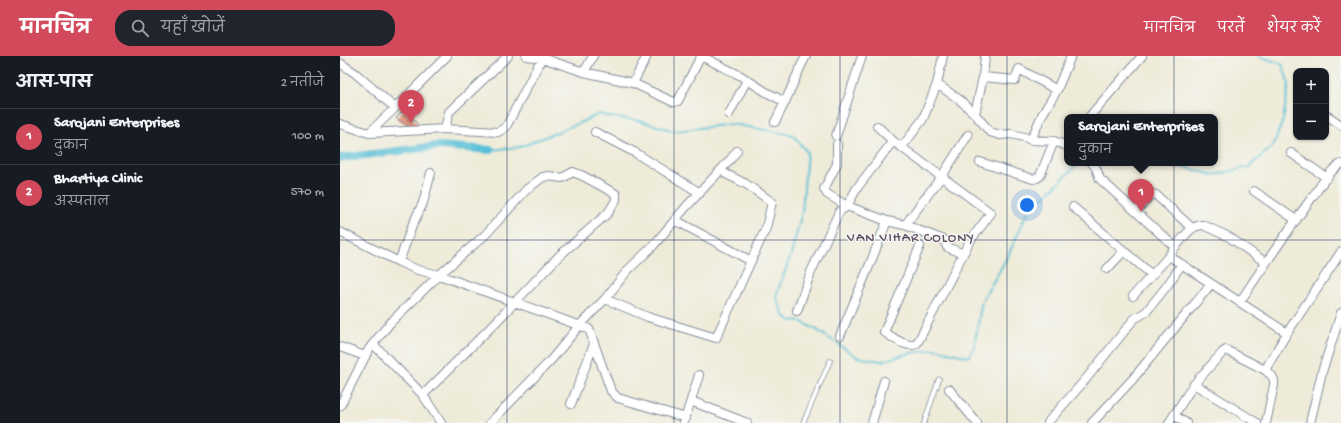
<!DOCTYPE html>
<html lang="hi">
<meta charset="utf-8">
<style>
:root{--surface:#171b24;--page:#20242c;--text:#f1f3f6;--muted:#9ea1a6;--line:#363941;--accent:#d1495b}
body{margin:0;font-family:"Gochi Hand","Playpen Sans Deva",sans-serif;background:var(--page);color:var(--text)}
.controls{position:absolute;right:12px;top:12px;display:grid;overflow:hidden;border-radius:8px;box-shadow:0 1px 3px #0004}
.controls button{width:36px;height:36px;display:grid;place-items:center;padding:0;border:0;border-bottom:1px solid var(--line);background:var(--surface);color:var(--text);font:20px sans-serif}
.you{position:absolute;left:687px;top:149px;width:14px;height:14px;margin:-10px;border:3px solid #fff;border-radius:50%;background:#1a73e8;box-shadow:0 0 0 6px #1a73e833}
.badge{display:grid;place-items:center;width:26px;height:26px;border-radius:50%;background:var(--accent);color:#fff;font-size:13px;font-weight:700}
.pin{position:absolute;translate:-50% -33px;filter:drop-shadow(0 1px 2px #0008)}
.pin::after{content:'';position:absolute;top:21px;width:14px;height:12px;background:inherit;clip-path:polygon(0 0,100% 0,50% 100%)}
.popup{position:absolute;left:724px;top:58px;width:154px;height:52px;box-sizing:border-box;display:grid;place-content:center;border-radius:8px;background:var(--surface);filter:drop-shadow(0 1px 3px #0005);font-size:13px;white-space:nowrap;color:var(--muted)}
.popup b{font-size:15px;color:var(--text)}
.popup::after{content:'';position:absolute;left:50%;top:100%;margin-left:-8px;border:8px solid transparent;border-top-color:var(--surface)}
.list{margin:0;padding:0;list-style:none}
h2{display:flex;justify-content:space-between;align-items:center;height:52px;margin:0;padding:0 16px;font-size:17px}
h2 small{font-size:13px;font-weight:400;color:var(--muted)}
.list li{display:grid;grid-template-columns:26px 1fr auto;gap:12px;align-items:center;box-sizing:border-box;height:56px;padding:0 16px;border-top:1px solid var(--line)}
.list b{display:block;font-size:15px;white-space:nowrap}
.list p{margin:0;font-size:13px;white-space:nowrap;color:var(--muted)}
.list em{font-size:13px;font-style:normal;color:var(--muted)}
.icon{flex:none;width:22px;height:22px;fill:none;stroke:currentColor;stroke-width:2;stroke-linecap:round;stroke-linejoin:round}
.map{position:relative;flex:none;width:1001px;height:367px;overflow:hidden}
header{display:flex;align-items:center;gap:24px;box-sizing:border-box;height:56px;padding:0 20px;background:var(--accent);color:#fff}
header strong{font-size:19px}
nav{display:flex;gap:22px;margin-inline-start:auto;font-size:14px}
.search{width:280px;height:36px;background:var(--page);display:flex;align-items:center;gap:10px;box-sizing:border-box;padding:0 14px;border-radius:16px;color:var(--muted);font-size:15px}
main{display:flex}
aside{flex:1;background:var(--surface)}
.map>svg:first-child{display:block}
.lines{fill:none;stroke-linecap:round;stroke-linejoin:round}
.stream{stroke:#59c0d7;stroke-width:2}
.canal{stroke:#59c0d7;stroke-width:8}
.building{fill:#e38f76}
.lane-casing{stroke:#848d9b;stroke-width:5.5}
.street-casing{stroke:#848d9b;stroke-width:10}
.lane{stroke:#fff;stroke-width:4}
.street{stroke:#fff;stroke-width:8}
.grid{fill:none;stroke:#1b2f5e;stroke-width:1;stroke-opacity:0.55}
.labels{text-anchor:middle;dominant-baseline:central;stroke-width:3;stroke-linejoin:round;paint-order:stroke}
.neighbourhood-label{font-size:14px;letter-spacing:1px;fill:#615166;stroke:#f6f6f2}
</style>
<header>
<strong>मानचित्र</strong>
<div class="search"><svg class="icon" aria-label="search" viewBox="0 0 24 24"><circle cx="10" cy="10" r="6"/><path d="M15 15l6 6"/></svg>यहाँ खोजें</div>
<nav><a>मानचित्र</a><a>परतें</a><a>शेयर करें</a></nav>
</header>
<main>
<aside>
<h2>आस-पास<small>2 नतीजे</small></h2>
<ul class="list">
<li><span class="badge">1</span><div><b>Sarojani Enterprises</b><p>दुकान</p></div><em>100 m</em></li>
<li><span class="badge">2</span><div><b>Bhartiya Clinic</b><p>अस्पताल</p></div><em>570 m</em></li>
</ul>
</aside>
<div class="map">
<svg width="1001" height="367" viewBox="0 0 1001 367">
<rect width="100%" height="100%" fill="#f6f6f2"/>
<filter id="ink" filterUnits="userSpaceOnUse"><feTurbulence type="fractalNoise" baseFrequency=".025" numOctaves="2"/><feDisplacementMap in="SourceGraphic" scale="8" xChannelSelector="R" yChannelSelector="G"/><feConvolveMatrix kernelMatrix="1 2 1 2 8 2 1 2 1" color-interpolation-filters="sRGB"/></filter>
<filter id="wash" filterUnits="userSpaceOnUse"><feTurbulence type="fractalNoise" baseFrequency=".012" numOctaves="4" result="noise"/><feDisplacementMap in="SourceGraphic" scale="16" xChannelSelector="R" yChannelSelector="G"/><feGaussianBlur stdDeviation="0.9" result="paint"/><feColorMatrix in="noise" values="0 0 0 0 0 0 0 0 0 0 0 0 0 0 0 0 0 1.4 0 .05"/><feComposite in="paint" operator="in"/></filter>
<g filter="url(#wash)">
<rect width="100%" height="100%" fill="#eeebd8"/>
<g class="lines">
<path class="stream" d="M151,94L180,91L237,68L259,58L270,61L301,65L334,75L392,68L453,79L467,96L462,156L451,199L436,240L444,260L451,265L458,264L477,274L517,301L541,305L571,297L596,293L628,301L634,291L642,245L668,200L687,157L739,107
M804,107L843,111L874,119L909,111L933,90L943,64L949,28L942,8L918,0"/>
<path class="canal" d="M0,102L99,90L151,94"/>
</g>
<g id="blocks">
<path class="building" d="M64,54L79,69L71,72L56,62Z"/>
</g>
</g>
<g filter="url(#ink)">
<use href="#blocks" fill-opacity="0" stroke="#848d9b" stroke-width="1"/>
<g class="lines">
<defs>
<path id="lane" d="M463,367L490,305
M584,367L599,323"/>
<path id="street" d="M186,0L202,2L244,16L293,27L307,0
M361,0L401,20L426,36L445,46L461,10L466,0
M603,0L597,28L620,44L635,58L650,76L660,79L671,78L684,81L691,84L714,85L727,90
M0,7L15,17L55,52L107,0
M244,16L253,0
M643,21L675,24L679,13L717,34
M293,27L329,44L334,46L338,45L361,0
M389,58L407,24
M635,58L643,21L645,0
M986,59L1001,69
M749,61L802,0
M435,66L445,46
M0,68L29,77L105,73L158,76L166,71L202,2
M537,70L553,85L651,157L630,185L623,198L581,280C580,282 578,286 576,288C567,293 551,280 544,276L580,190
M105,73L109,56L168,0
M255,76L294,96L360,137
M29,77L55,52
M496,80L522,0
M691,84L702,59L717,34L731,0
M562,91L583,63L597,28
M951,97L987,122
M640,106L693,123L697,122L700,120L714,85
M752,107L756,112L760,123L835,191L829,200
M914,135L956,164
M733,151L812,219
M796,156L811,138L816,139L852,172
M335,164L411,205
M547,165L565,169L602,120L628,79
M565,169L604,184L607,191L623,198
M0,176L59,206L78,214L99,219L249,273L271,335L278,342L346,362
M835,191C843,183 850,169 863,169L889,181L925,206
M59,206L72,170L83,147L91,117
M767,213L784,195
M793,240L829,200L947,277
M265,243L288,214L313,190L346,151L390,104L397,95
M900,246C923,210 948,175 973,140C981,130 989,114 1001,108
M457,255L471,216L499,156L507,150L487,138L484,133L497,108V88
M500,280L530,208L547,165L507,150L517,132L553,85
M33,288L83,339L101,367
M0,291L25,300
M925,314L947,277L1001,196
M854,328L917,367
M609,333L637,367
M351,345L407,367
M231,348L254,288
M0,350L29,293L50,267L99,219L145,179L187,133L203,121L209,120L222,122L233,116L243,120L276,138V144L268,157L219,200L155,267L83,339
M834,359L846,367
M344,366L359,319
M150,367L211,304L240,269L265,243L308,261L376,282L426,172L432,146L406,128L386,118
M532,367L544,325
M708,367L709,365L746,323L794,263L806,256L826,231L842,208
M752,367L792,324L871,228
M829,367L854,328L883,296L886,294L925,314L932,320L934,324V329L926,367
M970,367L982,316L1001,257"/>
</defs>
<use href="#lane" class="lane-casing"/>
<use href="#street" class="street-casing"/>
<use href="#lane" class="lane"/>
<use href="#street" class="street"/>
</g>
</g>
<path class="grid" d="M167,0V367M334,0V367M500,0V367M667,0V367M834,0V367M0,184H1001"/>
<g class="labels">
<g class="neighbourhood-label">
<text x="571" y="182">VAN VIHAR COLONY</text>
</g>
</g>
</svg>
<div class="controls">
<button>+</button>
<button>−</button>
</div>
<div class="you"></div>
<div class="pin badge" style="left:801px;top:156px">1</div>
<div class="popup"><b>Sarojani Enterprises</b>दुकान</div>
<div class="pin badge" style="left:71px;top:67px">2</div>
</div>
</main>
